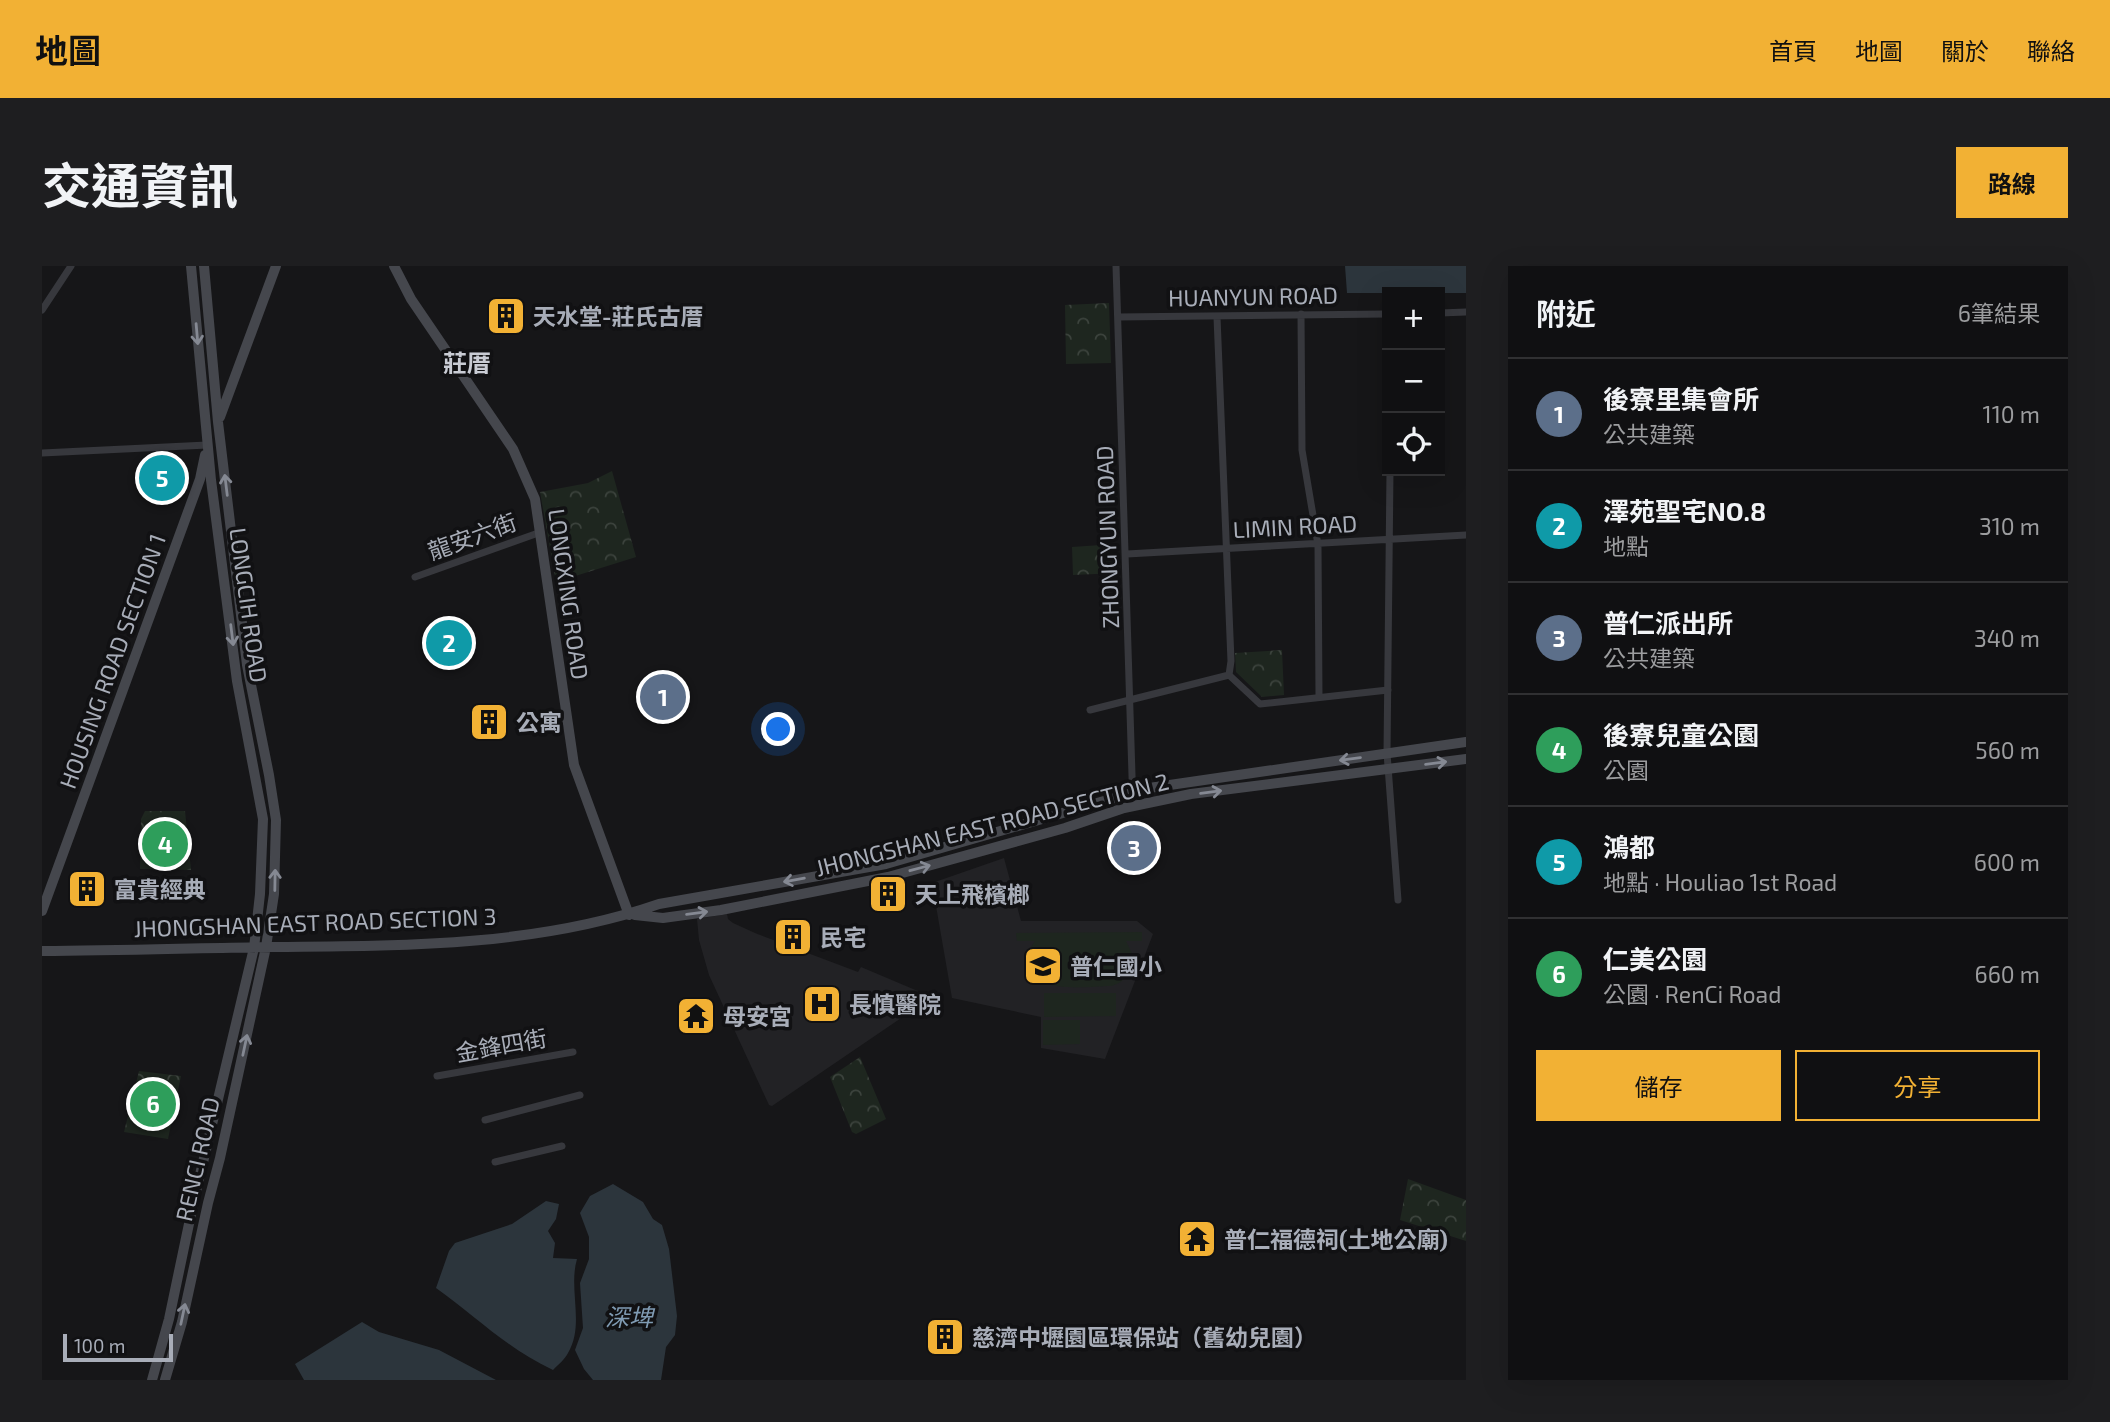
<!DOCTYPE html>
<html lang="zh-TW">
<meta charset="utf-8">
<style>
:root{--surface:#101012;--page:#1e1e20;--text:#f1f3f6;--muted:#9c9d9f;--line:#303032;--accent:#f2b134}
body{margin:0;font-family:"Exo 2","Noto Sans TC",sans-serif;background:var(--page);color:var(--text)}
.controls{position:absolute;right:21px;top:21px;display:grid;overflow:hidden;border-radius:0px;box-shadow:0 7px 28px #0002}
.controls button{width:63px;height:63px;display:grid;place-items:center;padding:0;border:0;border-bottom:2px solid var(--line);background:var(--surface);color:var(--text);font:35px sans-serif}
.scale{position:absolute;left:21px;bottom:18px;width:110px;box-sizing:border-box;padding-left:7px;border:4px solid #a8adb8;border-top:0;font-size:19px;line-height:24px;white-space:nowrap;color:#a8adb8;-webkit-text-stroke:5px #111113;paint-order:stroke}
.you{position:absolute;left:737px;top:464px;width:24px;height:24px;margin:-18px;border:5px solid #fff;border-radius:50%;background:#1a73e8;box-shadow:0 0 0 10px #1a73e833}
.badge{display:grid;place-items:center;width:46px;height:46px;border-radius:50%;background:var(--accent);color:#fff;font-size:23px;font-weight:700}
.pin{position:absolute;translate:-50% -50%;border:4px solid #fff;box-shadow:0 2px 7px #0006}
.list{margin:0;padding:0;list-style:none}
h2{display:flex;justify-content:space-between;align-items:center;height:91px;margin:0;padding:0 28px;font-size:30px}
h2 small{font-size:23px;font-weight:400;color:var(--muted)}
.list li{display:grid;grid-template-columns:46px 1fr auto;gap:21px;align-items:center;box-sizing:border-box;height:112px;padding:0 28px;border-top:2px solid var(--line)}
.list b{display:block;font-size:26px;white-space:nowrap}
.list p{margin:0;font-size:23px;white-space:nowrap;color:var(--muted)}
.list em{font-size:23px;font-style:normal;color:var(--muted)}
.actions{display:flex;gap:14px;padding:21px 28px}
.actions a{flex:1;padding:16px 0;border:2px solid var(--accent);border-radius:0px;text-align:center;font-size:24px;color:var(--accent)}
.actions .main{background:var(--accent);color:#111}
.icon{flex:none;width:38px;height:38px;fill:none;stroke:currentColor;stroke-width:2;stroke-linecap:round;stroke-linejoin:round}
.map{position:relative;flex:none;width:1424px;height:1114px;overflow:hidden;border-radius:0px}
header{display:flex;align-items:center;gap:42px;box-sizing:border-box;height:98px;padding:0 35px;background:var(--accent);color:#111}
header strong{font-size:33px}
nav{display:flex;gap:38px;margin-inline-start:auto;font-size:24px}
.intro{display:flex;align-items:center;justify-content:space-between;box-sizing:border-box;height:168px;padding:0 42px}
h1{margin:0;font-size:49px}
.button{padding:18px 32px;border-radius:0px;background:var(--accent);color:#111;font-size:24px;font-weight:700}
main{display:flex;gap:42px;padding:0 42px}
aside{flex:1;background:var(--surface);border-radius:0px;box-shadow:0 7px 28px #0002}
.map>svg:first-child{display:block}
.built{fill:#222225}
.forest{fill:url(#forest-crowns)}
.pitch{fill:#1e261f}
.water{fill:#2c353c}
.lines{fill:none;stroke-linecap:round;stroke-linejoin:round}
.street{stroke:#37383d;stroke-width:7}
.secondary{stroke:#45474d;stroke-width:10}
.oneway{stroke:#858993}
.labels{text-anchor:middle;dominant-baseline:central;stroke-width:7;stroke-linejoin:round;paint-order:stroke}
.street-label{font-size:23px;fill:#a8adb8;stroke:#111113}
.poi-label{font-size:23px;font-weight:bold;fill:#a8adb8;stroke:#111113;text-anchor:start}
.neighbourhood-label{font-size:24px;font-weight:bold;fill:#c9ccd4;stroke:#111113}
.water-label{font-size:24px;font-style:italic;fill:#7f9bb3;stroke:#111113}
</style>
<header>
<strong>地圖</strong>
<nav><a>首頁</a><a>地圖</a><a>關於</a><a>聯絡</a></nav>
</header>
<div class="intro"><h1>交通資訊</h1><a class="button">路線</a></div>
<main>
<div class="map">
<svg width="1424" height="1114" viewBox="0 0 1424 1114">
<defs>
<pattern id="forest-crowns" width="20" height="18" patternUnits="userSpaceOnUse" patternTransform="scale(1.75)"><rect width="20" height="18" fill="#1e261f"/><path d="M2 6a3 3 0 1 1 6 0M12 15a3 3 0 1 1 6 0" fill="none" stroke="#3c433d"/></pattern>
</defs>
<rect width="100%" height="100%" fill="#161618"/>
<path class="built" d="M962,592L979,655H1095L1111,668L1063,793L999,782V751L910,732L890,617Z
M685,648L686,653L691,657L713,667L816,706L819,701L890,731L730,840L727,839L667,709L657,674L655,653Z"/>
<path class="forest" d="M1067,37L1069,97L1024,98L1023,39Z
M570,205L594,291L514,316L498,226L546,217Z
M1074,278L1075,307L1031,309L1030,281Z
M1240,384L1242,429L1220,431L1194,406L1193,387Z
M103,545H143L149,604L98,603L99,553Z
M818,791L844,853L814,868L810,866L788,811Z
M97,805L139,810L126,873L82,866Z
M1366,913L1424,934V975L1358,954Z"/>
<path class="pitch" d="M1100,666V675H1084L1092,692C1089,706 1084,716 1069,720C1047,720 995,729 987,701C984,691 987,683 993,675H975L974,667Z
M1002,727H1074V750L1002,751Z
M1001,754H1038V778L1001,779Z"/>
<path class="water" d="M1303,0H1424V27H1305Z
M571,918L601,936L611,953L620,959L627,983L635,1050L633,1069L624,1081L619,1114H551L542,1103L533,1084L541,1062L538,1017L547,993V971L538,947L548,930Z
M504,935L517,938L514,953L506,965L513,977L511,992L535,993C526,1023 543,1059 526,1087C523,1093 516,1099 511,1104C464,1082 435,1051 394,1022L407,985L413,977L470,958Z
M320,1056L337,1066L397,1084L454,1114H262L253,1098Z"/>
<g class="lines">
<path class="street" d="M1074,0L1091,541
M0,44L29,0
M1398,47L1424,46
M1259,48L1260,184L1276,279L1277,431
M1076,51L1345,48
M1175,51L1189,395L1187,409
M0,187L165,179
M1348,205L1345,487L1356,634
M1085,288L1424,269
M373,311L499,266
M1048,444L1187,409L1218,438L1346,424
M395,810L531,786
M443,854L538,829
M453,896L520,880"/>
<path class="secondary" d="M352,0L369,33L471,183L493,233L532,499L587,649
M178,151L234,0
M0,645L158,213L163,189
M593,649L621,652L679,644L846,611L1023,562L1082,542L1149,528L1424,493
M0,685C76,685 152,682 228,681C358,680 493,681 617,638L844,598L1107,522L1424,476
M110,1114L127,1053L152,934L212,682L218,628L221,553L195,415L169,214L149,0
M123,1114L140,1056L166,937L178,892L224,681L232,628L234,554L227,509L205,399L176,156L162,0"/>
</g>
<defs><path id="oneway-shaft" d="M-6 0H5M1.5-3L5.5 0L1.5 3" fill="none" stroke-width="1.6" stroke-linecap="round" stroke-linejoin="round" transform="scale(1.75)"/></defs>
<g class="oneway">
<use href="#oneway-shaft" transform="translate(155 68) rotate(85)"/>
<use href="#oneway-shaft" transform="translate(184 219) rotate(-97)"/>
<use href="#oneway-shaft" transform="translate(190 369) rotate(83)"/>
<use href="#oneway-shaft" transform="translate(1308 493) rotate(172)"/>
<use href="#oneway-shaft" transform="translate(1394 497) rotate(-7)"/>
<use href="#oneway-shaft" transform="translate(1169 526) rotate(-7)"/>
<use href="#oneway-shaft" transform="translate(878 602) rotate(-15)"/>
<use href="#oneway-shaft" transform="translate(233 614) rotate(-89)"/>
<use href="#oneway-shaft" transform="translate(752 614) rotate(170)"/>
<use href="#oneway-shaft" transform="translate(655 647) rotate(-7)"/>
<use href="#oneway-shaft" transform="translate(203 779) rotate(-78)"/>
<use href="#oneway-shaft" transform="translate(141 1048) rotate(-78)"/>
</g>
<defs>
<symbol id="building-square" viewBox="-11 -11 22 22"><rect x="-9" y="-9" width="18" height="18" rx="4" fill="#f2b134" stroke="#111113"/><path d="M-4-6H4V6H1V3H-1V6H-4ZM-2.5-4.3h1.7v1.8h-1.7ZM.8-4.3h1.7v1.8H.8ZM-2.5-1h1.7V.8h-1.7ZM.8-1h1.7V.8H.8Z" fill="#111"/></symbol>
<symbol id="school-square" viewBox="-11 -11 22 22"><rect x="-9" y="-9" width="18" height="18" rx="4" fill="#f2b134" stroke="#111113"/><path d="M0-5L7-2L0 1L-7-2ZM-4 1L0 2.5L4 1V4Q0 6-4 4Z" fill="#111"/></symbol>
<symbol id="hospital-square" viewBox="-11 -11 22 22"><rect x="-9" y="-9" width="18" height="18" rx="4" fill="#f2b134" stroke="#111113"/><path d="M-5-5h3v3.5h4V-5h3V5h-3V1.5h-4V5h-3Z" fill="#111"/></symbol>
<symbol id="temple-square" viewBox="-11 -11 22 22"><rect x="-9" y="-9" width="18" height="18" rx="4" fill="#f2b134" stroke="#111113"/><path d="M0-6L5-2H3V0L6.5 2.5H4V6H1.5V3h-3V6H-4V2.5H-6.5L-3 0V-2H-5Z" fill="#111"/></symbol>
</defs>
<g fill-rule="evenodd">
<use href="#building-square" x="442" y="28" width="44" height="44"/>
<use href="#building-square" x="425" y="434" width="44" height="44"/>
<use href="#building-square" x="23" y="601" width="44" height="44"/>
<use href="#building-square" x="824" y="606" width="44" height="44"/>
<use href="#building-square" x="729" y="649" width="44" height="44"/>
<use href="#school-square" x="979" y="678" width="44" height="44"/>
<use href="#hospital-square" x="758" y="716" width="44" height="44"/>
<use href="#temple-square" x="632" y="728" width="44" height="44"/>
<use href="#temple-square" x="1133" y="951" width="44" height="44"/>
<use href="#building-square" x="881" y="1049" width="44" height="44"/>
</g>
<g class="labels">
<g class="street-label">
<text transform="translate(1211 30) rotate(-1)">HUANYUN ROAD</text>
<text transform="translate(1253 260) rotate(-3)">LIMIN ROAD</text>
<text transform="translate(430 270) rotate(-20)">龍安六街</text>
<text transform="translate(1065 271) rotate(-92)">ZHONGYUN ROAD</text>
<text transform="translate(527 328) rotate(82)">LONGXING ROAD</text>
<text transform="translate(207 339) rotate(82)">LONGCIH ROAD</text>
<text transform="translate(70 395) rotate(-70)">HOUSING ROAD SECTION 1</text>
<text transform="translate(950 558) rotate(-14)">JHONGSHAN EAST ROAD SECTION 2</text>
<text transform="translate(273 656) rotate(-2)">JHONGSHAN EAST ROAD SECTION 3</text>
<text transform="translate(459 779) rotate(-10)">金鋒四街</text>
<text transform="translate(155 893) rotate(-77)">RENCI ROAD</text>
</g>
<g class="poi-label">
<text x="491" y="50">天水堂-莊氏古厝</text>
<text x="474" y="456">公寓</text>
<text x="72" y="623">富貴經典</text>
<text x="873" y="628">天上飛檳榔</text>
<text x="778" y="671">民宅</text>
<text x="1028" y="700">普仁國小</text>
<text x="807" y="738">長慎醫院</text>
<text x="681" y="750">母安宮</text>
<text x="1182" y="973">普仁福德祠(土地公廟)</text>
<text x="930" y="1071">慈濟中壢園區環保站（舊幼兒園）</text>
</g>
<g class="neighbourhood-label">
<text x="425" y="96">莊厝</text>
</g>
<g class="water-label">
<text x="587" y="1050">深埤</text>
</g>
</g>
</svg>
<div class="controls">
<button>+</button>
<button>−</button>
<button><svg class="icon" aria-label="locate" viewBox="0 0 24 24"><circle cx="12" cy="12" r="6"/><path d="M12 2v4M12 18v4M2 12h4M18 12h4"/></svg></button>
</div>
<div class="scale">100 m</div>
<div class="you"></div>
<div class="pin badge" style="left:621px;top:431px;background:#5c6f8a">1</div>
<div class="pin badge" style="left:407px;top:377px;background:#0f9aa8">2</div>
<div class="pin badge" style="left:1092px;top:582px;background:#5c6f8a">3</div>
<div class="pin badge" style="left:123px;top:578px;background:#2e9e5b">4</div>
<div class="pin badge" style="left:120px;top:212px;background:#0f9aa8">5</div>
<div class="pin badge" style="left:111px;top:838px;background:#2e9e5b">6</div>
</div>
<aside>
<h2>附近<small>6筆結果</small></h2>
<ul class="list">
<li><span class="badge" style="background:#5c6f8a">1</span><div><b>後寮里集會所</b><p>公共建築</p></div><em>110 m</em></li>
<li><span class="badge" style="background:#0f9aa8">2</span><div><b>澤苑聖宅NO.8</b><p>地點</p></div><em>310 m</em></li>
<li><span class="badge" style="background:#5c6f8a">3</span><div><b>普仁派出所</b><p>公共建築</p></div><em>340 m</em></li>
<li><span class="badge" style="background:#2e9e5b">4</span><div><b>後寮兒童公園</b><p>公園</p></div><em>560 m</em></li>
<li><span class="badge" style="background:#0f9aa8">5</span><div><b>鴻都</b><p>地點 · Houliao 1st Road</p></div><em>600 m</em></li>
<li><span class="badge" style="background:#2e9e5b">6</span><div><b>仁美公園</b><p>公園 · RenCi Road</p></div><em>660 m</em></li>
</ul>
<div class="actions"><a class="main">儲存</a><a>分享</a></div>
</aside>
</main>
